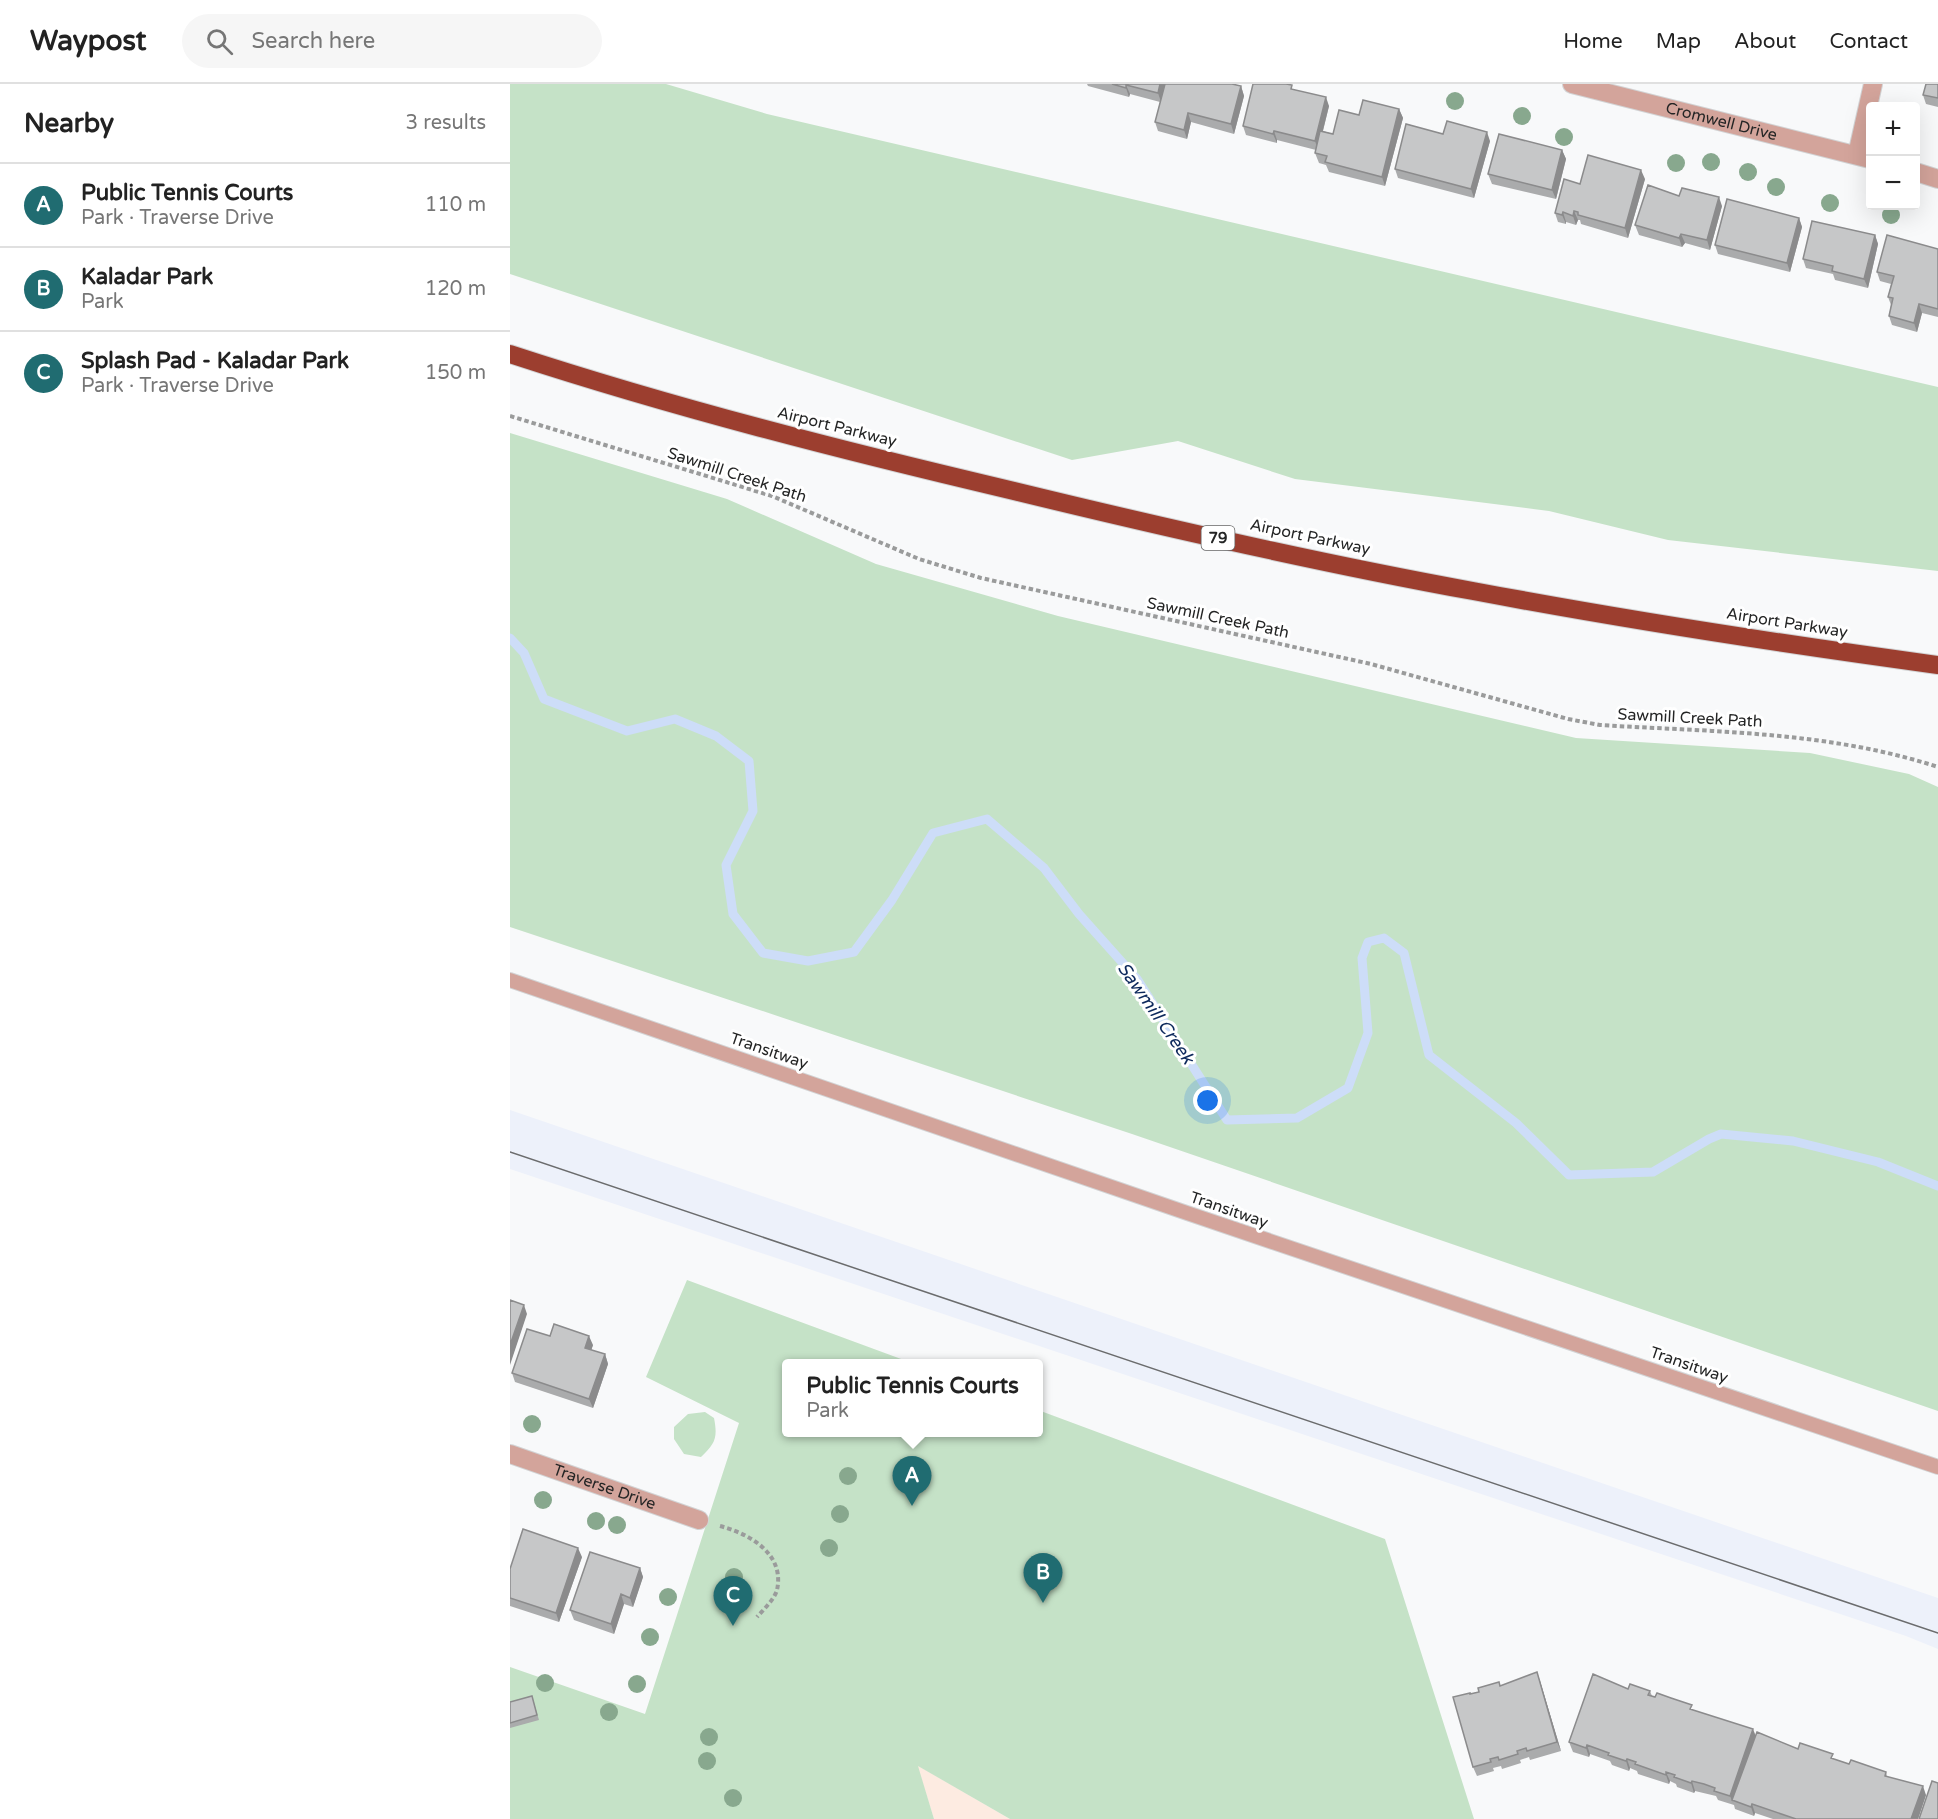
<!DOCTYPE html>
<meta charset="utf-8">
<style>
:root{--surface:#fff;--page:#f6f6f6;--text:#222;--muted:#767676;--line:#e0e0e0;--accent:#206c71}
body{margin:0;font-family:"Varela Round",sans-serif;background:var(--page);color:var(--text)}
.controls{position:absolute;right:18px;top:18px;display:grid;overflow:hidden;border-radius:6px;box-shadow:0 6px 24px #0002}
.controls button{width:54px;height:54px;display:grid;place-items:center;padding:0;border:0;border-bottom:2px solid var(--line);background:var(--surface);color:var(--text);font:30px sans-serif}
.you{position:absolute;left:698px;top:1017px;width:21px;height:21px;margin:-15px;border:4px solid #fff;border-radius:50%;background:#1a73e8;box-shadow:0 0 0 9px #1a73e833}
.badge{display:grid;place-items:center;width:39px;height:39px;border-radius:50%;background:var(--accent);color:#fff;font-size:20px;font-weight:700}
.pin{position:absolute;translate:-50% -50px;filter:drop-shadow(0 2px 3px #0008)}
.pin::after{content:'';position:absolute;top:32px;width:21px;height:18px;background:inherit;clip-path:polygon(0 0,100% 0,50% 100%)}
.popup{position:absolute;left:272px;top:1275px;width:261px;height:78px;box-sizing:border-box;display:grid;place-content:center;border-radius:6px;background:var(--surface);filter:drop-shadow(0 2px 4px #0005);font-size:20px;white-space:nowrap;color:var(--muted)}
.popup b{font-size:22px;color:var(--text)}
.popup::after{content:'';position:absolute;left:50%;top:100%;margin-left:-12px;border:12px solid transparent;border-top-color:var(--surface)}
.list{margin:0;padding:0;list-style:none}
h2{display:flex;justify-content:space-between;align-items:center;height:78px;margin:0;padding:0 24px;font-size:26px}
h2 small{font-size:20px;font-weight:400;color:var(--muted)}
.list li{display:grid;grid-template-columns:39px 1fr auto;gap:18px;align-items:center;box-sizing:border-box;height:84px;padding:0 24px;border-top:2px solid var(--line)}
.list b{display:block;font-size:22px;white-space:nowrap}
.list p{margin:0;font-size:20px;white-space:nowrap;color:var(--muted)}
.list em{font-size:20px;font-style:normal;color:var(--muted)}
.icon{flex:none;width:33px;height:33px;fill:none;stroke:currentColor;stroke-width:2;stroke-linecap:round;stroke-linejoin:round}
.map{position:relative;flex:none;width:1428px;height:1735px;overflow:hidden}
header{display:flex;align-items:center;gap:36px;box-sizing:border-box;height:84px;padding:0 30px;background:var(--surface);border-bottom:2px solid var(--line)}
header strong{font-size:28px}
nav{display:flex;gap:33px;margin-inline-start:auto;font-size:21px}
.search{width:420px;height:54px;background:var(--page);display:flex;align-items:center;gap:15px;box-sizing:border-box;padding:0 21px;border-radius:33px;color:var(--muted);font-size:22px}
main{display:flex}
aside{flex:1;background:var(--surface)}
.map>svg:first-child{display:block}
.built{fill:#edf1fa}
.education{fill:#fdebe1}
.green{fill:#c5e2c7}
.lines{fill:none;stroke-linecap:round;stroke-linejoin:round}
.stream{stroke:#cdddf8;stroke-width:9}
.lane-casing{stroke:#d2d3d4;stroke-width:16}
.street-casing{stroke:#d2d3d4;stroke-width:20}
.highway-casing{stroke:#d2d3d4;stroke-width:20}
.path{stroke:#9a9b9b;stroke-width:4;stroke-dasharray:4.5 3;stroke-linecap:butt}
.lane{stroke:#d3a49b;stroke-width:14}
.street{stroke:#d3a49b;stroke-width:18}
.highway{stroke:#9c3e2f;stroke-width:18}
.tram{stroke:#6b6c6d;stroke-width:1.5}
.tree{fill:#88a88e}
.wall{fill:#aaabac}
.shaded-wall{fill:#8b8b8c}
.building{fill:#c6c7c8;stroke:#8b8b8c;stroke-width:1.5}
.labels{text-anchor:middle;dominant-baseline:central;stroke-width:6;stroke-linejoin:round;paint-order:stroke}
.shield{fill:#fff;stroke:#666;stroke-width:1.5}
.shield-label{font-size:15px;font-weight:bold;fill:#242525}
.street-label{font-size:16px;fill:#242525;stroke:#fff}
.water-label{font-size:18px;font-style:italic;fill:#0d295c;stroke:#fff}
</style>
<header>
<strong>Waypost</strong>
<div class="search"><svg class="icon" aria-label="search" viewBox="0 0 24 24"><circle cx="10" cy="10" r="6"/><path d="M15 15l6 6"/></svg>Search here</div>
<nav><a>Home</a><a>Map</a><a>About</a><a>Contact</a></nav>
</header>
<main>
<aside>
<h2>Nearby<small>3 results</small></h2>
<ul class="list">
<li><span class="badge">A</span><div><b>Public Tennis Courts</b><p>Park · Traverse Drive</p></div><em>110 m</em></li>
<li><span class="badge">B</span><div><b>Kaladar Park</b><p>Park</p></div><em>120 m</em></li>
<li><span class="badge">C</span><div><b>Splash Pad - Kaladar Park</b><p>Park · Traverse Drive</p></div><em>150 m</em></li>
</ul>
</aside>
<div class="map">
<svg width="1428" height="1735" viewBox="0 0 1428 1735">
<rect width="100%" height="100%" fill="#f8f9fa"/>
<path class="built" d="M0,1026L1428,1514V1565L1396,1552L0,1085Z"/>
<path class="education" d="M407,1681L500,1735H424Z"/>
<path class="green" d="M0,0H156L257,30L1428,303V487L1158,456L1039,427L785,395L668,357L562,376L0,190Z
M0,349L217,415L366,480L548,532L1066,654L1300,669L1399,690L1428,703V1327L622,1050L0,843Z
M177,1196L402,1279L276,1280V1348H528V1326L875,1455L964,1735H500L408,1682L424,1735H0V1583L135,1630L229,1339L136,1293Z
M195,1328L204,1334C208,1354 205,1360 191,1373L174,1370L164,1355V1343L178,1330Z"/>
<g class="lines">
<path class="stream" d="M0,554L14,569L34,615L117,647L165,635L206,652L239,677L243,727L216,781L223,830L253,869L298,877L344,868L382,816L423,749L477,735L534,784L569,830L627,895L717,1036L787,1034L838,1004L858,949L852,874L858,858L874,854L894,869L919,971L1006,1039L1059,1091L1143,1088L1199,1055L1211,1050L1283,1057L1368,1078L1428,1102"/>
<defs>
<path id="lane" d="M0,896L677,1129L1428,1383"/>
<g id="street">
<path id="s1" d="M1062,0L1360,75"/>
<path d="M1347,71L1363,0"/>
<path d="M1406,88L1428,95"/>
<path id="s2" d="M0,1370L189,1436"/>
</g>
<path id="highway" d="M0,270C165,324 334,367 504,407C656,444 809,479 963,507C1117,536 1273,560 1428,581"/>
</defs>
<use href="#lane" class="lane-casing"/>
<use href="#street" class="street-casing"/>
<use href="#highway" class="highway-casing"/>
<path class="path" d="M0,332L262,412L409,475L471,494L861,580L1058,635L1090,641C1203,648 1318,647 1428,683
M210,1442C240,1450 275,1470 267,1506C264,1516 253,1526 247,1533"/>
<use href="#lane" class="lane"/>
<use href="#street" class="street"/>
<use href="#highway" class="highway"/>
<path class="tram" d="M0,1068L1428,1549"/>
</g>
<g class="tree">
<circle cx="945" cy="17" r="9"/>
<circle cx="1012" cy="32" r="9"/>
<circle cx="1054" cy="53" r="9"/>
<circle cx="1201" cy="78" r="9"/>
<circle cx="1166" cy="79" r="9"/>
<circle cx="1238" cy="88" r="9"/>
<circle cx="1266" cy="103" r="9"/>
<circle cx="1320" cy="119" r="9"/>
<circle cx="1381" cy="131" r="9"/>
<circle cx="22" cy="1340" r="9"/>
<circle cx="338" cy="1392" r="9"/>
<circle cx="33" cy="1416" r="9"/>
<circle cx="330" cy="1430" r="9"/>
<circle cx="86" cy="1437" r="9"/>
<circle cx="107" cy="1441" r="9"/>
<circle cx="319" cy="1464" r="9"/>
<circle cx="224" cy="1493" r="9"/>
<circle cx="158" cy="1513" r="9"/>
<circle cx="140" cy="1553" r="9"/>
<circle cx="35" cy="1599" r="9"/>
<circle cx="127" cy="1600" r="9"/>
<circle cx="99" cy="1628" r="9"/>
<circle cx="199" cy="1653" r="9"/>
<circle cx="197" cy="1677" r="9"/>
<circle cx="223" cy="1714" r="9"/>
</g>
<path class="wall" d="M577,0H722L731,2L734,12L724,50L681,38L677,55L648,47L645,38L650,18L620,10L619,13L578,2Z
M1428,0V23L1416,20L1413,11Z
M783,5L819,22L813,47L823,50L849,31L889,25L893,34L875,102L819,88L816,81L809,79L805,69L806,66L767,56V59L736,51L733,42Z
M933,50L980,57L964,114L888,94L885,85Z
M1052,66L1056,75L1046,115L982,100L978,90Z
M1135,95L1118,154L1071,140L1070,136H1068L1066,141L1056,138V140L1048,138L1045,129L1070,100Z
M1169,112L1212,122L1200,166L1175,159L1172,163L1129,151L1125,141Z
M1289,134L1292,143L1280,188L1208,170L1205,161Z
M1365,151L1368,160L1358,204L1325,196L1323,190L1296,184L1293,175Z
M1428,165V233L1412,229L1407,248L1382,241L1379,232L1381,221L1378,213L1381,200L1370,197L1367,188Z
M40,1252L83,1261L81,1266L95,1270L98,1280L83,1324L5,1298L2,1289Z
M72,1473L49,1538L0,1522V1485Z
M130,1484L133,1493L123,1523L114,1520L104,1550L64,1536L60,1526Z
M1030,1597L1051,1667L1020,1676L1019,1673L1010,1676L1011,1679L992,1685L991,1682L983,1684L984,1687L967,1692L963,1683L960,1610L990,1602Z
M1118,1605L1140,1607L1142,1612L1183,1626L1246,1652L1339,1680L1376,1688L1377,1693L1416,1711L1408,1735H1263L1245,1729L1244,1732L1225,1725L1224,1721L1208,1716L1206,1712L1185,1707L1184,1709L1167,1703L1166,1700L1160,1697L1159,1700L1128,1690L1127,1687L1120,1684L1119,1687L1102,1681L1100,1677L1080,1670L1079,1673L1063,1668L1059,1658Z
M22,1612L29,1636L0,1644V1618Z"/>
<path class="shaded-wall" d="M650,0H656L651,18L648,9Z
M616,1L620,10L619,13L616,4Z
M731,2L734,12L724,50L721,40Z
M816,13L819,22L808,66L805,57Z
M889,25L893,34L875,102L872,93Z
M678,29L681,38L677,55L674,46Z
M764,47L767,56V59L763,50Z
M977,48L980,57L964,114L961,105Z
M1052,66L1056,75L1046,115L1042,106Z
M1131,86L1135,95L1118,154L1115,144Z
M1209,113L1212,122L1200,166L1197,156Z
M1064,127L1068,136L1066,141L1063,132Z
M1053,128L1056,138V140L1052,131Z
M1289,134L1292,143L1280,188L1277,179Z
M1171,150L1175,159L1172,163L1169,154Z
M1365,151L1368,160L1358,204L1354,195Z
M1409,220L1412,229L1407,248L1404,239Z
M14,1221L17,1230L0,1281V1261Z
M79,1252L83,1261L79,1273L75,1264Z
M95,1270L98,1280L83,1324L79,1315Z
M68,1464L72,1473L49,1538L46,1529Z
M130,1484L133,1493L123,1523L120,1514Z
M111,1510L114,1520L104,1550L101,1540Z
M1027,1588L1030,1597L1051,1667L1047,1658Z
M1243,1645L1247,1655L1222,1716L1224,1721L1220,1712Z
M1077,1661L1080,1670L1079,1673L1076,1664Z
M1117,1675L1120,1684L1119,1687L1116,1677Z
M1156,1688L1160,1697L1159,1700L1156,1691Z
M1182,1697L1185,1707L1184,1709L1181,1699Z
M1413,1702L1416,1711L1408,1735H1401Z
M1242,1720L1245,1729L1244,1732L1241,1723Z"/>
<path class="building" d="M602,0H650L648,9L616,1V4Z
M655,0H722L731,2L721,40L678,29L674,46L645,38Z
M743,0H776L782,1L781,5L816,13L805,57L764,47L763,50L733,42Z
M1416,0H1428V14L1413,11Z
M853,16L889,25L872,93L815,78L817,72L805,69L810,47L823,50L829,26L849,31Z
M937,37L977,48L961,105L885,85L896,40L933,50Z
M989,50L1052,66L1042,106L978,90Z
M1078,71L1131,86L1115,144L1068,131V128L1064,127L1063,132L1053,128L1052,131L1045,129L1054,95L1070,100Z
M1138,101L1169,112L1172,104L1209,113L1197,156L1171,150L1169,154L1125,141Z
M1217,115L1289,134L1277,179L1205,161Z
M1302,137L1365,151L1354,195L1322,187L1323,182L1293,175Z
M1377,151L1428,165V225L1409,220L1404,239L1379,232L1383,214L1378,213L1384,192L1367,188Z
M0,1216L14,1221L0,1261Z
M44,1240L79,1252L75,1264L95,1270L79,1315L2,1289L17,1245L40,1252Z
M13,1445L68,1464L46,1529L0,1514V1485Z
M80,1468L130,1484L120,1514L111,1510L101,1540L60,1526Z
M1027,1588L1047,1658L1017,1667L1016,1664L1007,1667L1008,1670L989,1676L988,1673L980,1675L981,1678L963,1683L943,1613L960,1609V1610L969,1608L968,1604L989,1598L990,1602Z
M1083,1590L1118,1605L1120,1600L1140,1607L1138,1611L1145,1613L1147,1609L1161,1614L1182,1621L1180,1625L1243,1645L1220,1712L1204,1707L1205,1704L1194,1700L1182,1697L1181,1699L1164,1693L1165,1691L1156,1688V1691L1125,1680L1126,1678L1117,1675L1116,1677L1098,1671L1099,1669L1077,1661L1076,1664L1059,1658Z
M22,1612L27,1631L0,1639V1618Z
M1247,1648L1288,1665L1290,1659L1323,1670L1321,1674L1339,1680L1341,1676L1376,1688L1375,1692L1413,1702L1401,1735H1286L1242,1720L1241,1723L1222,1716Z
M1422,1697L1428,1699V1735H1409Z"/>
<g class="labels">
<rect class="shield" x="691.5" y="442" width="33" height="24" rx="4.5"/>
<g class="shield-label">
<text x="708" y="454">79</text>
</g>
<g class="street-label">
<text stroke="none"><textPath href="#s1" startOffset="154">Cromwell Drive</textPath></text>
<text transform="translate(327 343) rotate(14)">Airport Parkway</text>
<text transform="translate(227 391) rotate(18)">Sawmill Creek Path</text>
<text transform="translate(800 453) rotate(12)">Airport Parkway</text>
<text transform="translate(708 534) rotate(12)">Sawmill Creek Path</text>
<text transform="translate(1277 539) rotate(9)">Airport Parkway</text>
<text transform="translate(1180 634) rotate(3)">Sawmill Creek Path</text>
<text transform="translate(259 967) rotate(19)">Transitway</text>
<text transform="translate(719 1126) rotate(19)">Transitway</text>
<text transform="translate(1179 1281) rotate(19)">Transitway</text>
<text stroke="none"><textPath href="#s2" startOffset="100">Traverse Drive</textPath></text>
</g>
<g class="water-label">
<text transform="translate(646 929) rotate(55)">Sawmill Creek</text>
</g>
</g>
</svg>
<div class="controls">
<button>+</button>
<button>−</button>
</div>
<div class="you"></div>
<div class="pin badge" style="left:402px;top:1422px">A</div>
<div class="popup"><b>Public Tennis Courts</b>Park</div>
<div class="pin badge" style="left:533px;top:1519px">B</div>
<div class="pin badge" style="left:223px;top:1542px">C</div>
</div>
</main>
